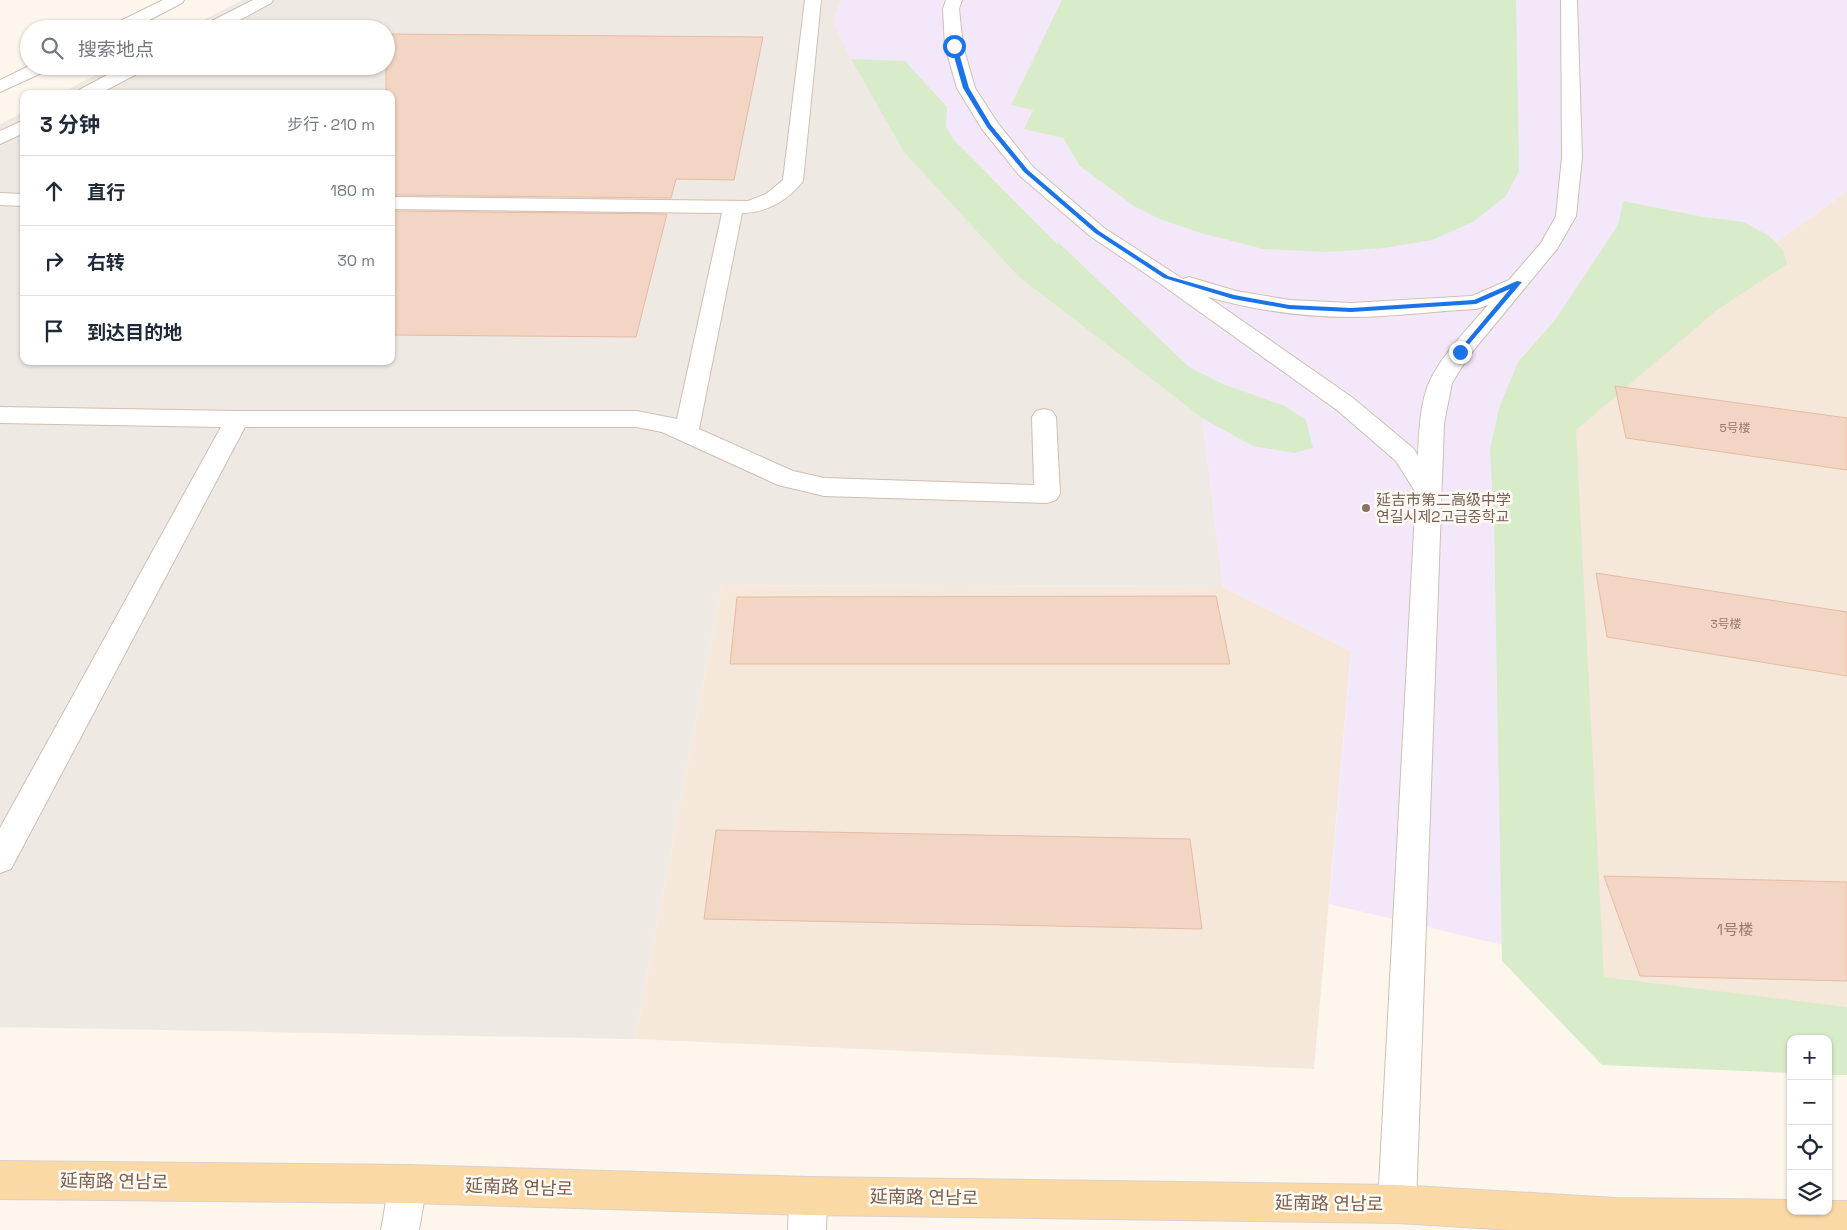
<!DOCTYPE html>
<html lang="zh">
<meta charset="utf-8">
<style>
:root{--surface:#fff;--page:#f2f2f3;--text:#1f2937;--muted:#747a83;--line:#e0e1e3}
body{margin:0;font-family:"Space Grotesk","Noto Sans SC","Noto Sans KR",sans-serif;background:var(--page);color:var(--text)}
.controls{position:absolute;right:15px;bottom:15px;display:grid;overflow:hidden;border-radius:10px;box-shadow:0 1px 4px #0004}
.controls button{width:45px;height:45px;display:grid;place-items:center;padding:0;border:0;border-bottom:1px solid var(--line);background:var(--surface);color:var(--text);font:25px sans-serif}
.stop{position:absolute;width:15px;height:15px;margin:-11px;border:4px solid #1a73e8;border-radius:50%;background:#fff}
.stop.end{background:#1a73e8;border-color:#fff;box-shadow:0 1px 5px #0008}
.list{margin:0;padding:0;list-style:none}
h2{display:flex;justify-content:space-between;align-items:center;height:65px;margin:0;padding:0 20px;font-size:21px}
h2 small{font-size:16px;font-weight:400;color:var(--muted)}
.list li{display:grid;grid-template-columns:32px 1fr auto;gap:15px;align-items:center;box-sizing:border-box;height:70px;padding:0 20px;border-top:1px solid var(--line)}
.list b{display:block;font-size:19px;white-space:nowrap}
.list em{font-size:16px;font-style:normal;color:var(--muted)}
.icon{flex:none;width:28px;height:28px;fill:none;stroke:currentColor;stroke-width:2;stroke-linecap:round;stroke-linejoin:round}
.map{position:relative;flex:none;width:1847px;height:1230px;overflow:hidden}
.search{position:absolute;background:var(--surface);box-shadow:0 1px 4px #0004;left:20px;top:20px;width:375px;height:55px;display:flex;align-items:center;gap:12px;box-sizing:border-box;padding:0 18px;border-radius:28px;color:var(--muted);font-size:19px}
.panel{position:absolute;background:var(--surface);box-shadow:0 1px 4px #0004;left:20px;top:90px;width:375px;height:275px;border-radius:10px}
.map>svg:first-child{display:block}
.residential{fill:#f5e8da}
.industrial{fill:#efe9e4}
.education{fill:#f3e8fa}
.green{fill:#d8ecc9}
.building{fill:#f3d5c3;stroke:#e6bba3}
.lines{fill:none;stroke-linecap:round;stroke-linejoin:round}
.minor-casing{stroke:#d1beb0;stroke-width:2}
.major-casing{stroke:#dad1cd;stroke-width:2}
.minor{fill:#fff;fill-rule:evenodd}
.major{fill:#fbd9a5;fill-rule:evenodd}
.route{fill:#1a73e8}
.education-dot{fill:#8d6e63;stroke:#fffaf3;stroke-width:2}
.labels{text-anchor:middle;dominant-baseline:central;stroke-width:5;stroke-linejoin:round;paint-order:stroke}
.number-label{font-size:12px;fill:#987a6a}
.education-label{font-size:15px;fill:#785e54;stroke:#fffaf3;text-anchor:start}
.near-number-label{font-size:15px;fill:#987a6a}
.near-street-label{font-size:18px;fill:#7a5c4d;stroke:#fffaf3}
</style>
<div class="map">
<svg width="1847" height="1230" viewBox="0 0 1847 1230">
<rect width="100%" height="100%" fill="#fdf6ec"/>
<path class="residential" d="M1847,191V1024L1625,1018L1516,948L1519,429Z
M722,585L1223,587L1351,651L1314,1069L635,1039Z"/>
<path class="industrial" d="M242,0H841L834,22L851,59L1019,277L1202,418L1223,587L722,585L635,1039L0,1027V124L24,112V361H391V94H59L113,66H386V29H186Z"/>
<path class="education" d="M841,0H1847V191L1519,429L1516,948L1329,904L1351,651L1223,587L1202,418L1019,277L904,152L851,59L833,22Z"/>
<path class="green" d="M1062,0H1516L1519,171L1506,196L1473,222L1432,240L1384,248L1327,252L1263,249L1201,233L1160,219L1134,206L1080,166L1063,138L1024,129L1033,110L1011,105Z
M851,59L905,61L947,107L946,127L953,139L1058,245V242L1189,367L1223,384L1285,406L1306,420L1313,448L1295,453L1253,446L1202,418L1019,277L904,152Z
M1623,201L1704,217L1743,222L1768,235L1783,250L1787,264L1717,310L1576,430L1604,977L1847,1007V1075H1828V1039H1791V1073L1602,1065L1502,961L1494,522L1490,450L1499,408L1518,362L1555,320L1618,225Z"/>
<path class="building" d="M386,34L763,37L734,180L676,179L671,198L391,195V94H386Z
M391,211L667,214L636,337L391,335Z
M1615,386L1847,418V470L1626,438Z
M1596,573L1847,612V676L1607,637Z
M1216,596L1230,664H730L737,597Z
M716,830L1190,839L1202,929L704,919Z
M1604,876L1847,882V981L1640,976Z"/>
<g class="lines">
<defs>
<path id="minor" d="M163,0H184L182,3L132,29H110L112,25Z
M253,0H273L271,3L223,29H202L204,25Z
M805,0H821L803,181C789,200 766,213 742,213L699,429L793,471L824,478L1034,485L1032,417L1036,411L1044,409L1052,411L1056,417L1060,494L1056,500L1047,503L824,496L778,485L662,432L637,427H245L11,869L0,873V828L221,427L0,423V407L237,411H637L677,419L722,213L391,209V197L748,201L766,194L783,180Z
M946,0H962L959,9L963,46L975,88L997,122L1033,167L1104,228L1183,279L1189,277L1236,291L1289,300L1351,303L1472,296L1509,280L1541,243L1556,216L1562,157L1561,0H1577L1582,157L1576,216L1557,249L1468,357L1452,383L1444,423L1416,1204L1411,1218L1397,1223L1383,1218L1378,1204L1416,493L1396,461L1337,410L1158,282L1090,236L1019,175L982,129L957,88L945,46L943,9ZM1208,297C1254,310 1302,317 1351,317C1392,317 1434,311 1476,309L1488,305C1470,326 1440,357 1429,383C1420,403 1419,434 1418,456L1414,449L1353,398Z
M29,66H51L48,70L0,92V80Z
M124,66H147L144,70L99,94H76L79,90Z
M24,120V133L0,144V131Z
M0,193L24,194V206L0,205Z
M408,1165L421,1171L427,1184L419,1230H381L389,1184L395,1171Z
M808,1177L821,1183L827,1196L826,1230H788L789,1196L795,1183Z"/>
<path id="major" d="M0,1161L408,1165L808,1177L1397,1185L1616,1198L1791,1200V1211H1828V1201H1847V1230H1512L1397,1223L808,1215L408,1203L0,1199Z"/>
</defs>
<use href="#minor" class="minor-casing"/>
<use href="#major" class="major-casing"/>
<use href="#minor" class="minor"/>
<use href="#major" class="major"/>
</g>
<path class="route" d="M954,44L957,46L969,88L991,125L1028,170L1099,231L1168,276L1234,295L1289,305L1351,308L1474,300L1517,281L1522,282L1460,355L1457,352L1458,351L1510,289L1476,304L1351,312L1289,309L1233,299L1164,278L1095,233L1024,172L987,127L963,88L951,46Z"/>
<circle class="education-dot" cx="1366" cy="508" r="5"/>
<g class="labels">
<g class="number-label">
<text x="1735" y="428">5号楼</text>
<text x="1726" y="624">3号楼</text>
</g>
<g class="education-label">
<text x="1376" y="499">延吉市第二高级中学<tspan x="1376" dy="17">연길시제2고급중학교</tspan></text>
</g>
<g class="near-number-label">
<text x="1735" y="929">1号楼</text>
</g>
<g class="near-street-label">
<text transform="translate(114 1181) rotate(1)">延南路 연남로</text>
<text transform="translate(519 1187) rotate(2)">延南路 연남로</text>
<text transform="translate(924 1197) rotate(1)">延南路 연남로</text>
<text transform="translate(1329 1203) rotate(1)">延南路 연남로</text>
</g>
</g>
</svg>
<div class="controls">
<button>+</button>
<button>−</button>
<button><svg class="icon" aria-label="locate" viewBox="0 0 24 24"><circle cx="12" cy="12" r="6"/><path d="M12 2v4M12 18v4M2 12h4M18 12h4"/></svg></button>
<button><svg class="icon" aria-label="layers" viewBox="0 0 24 24"><path d="M12 4l9 5-9 5-9-5zM3 14l9 5 9-5"/></svg></button>
</div>
<div class="stop" style="left:954px;top:46px"></div>
<div class="stop end" style="left:1460px;top:352px"></div>
<div class="search"><svg class="icon" aria-label="search" viewBox="0 0 24 24"><circle cx="10" cy="10" r="6"/><path d="M15 15l6 6"/></svg>搜索地点</div>
<section class="panel">
<h2>3 分钟<small>步行 · 210 m</small></h2>
<ul class="list">
<li><svg class="icon" aria-label="ahead" viewBox="0 0 24 24"><path d="M12 20V5M6 11l6-6 6 6"/></svg><div><b>直行</b></div><em>180 m</em></li>
<li><svg class="icon" aria-label="right" viewBox="0 0 24 24"><path d="M7 20v-9h11M14 6l5 5-5 5"/></svg><div><b>右转</b></div><em>30 m</em></li>
<li><svg class="icon" aria-label="arrive" viewBox="0 0 24 24"><path d="M6 21V4h12l-3 4 3 4H6"/></svg><div><b>到达目的地</b></div></li>
</ul>
</section>
</div>
